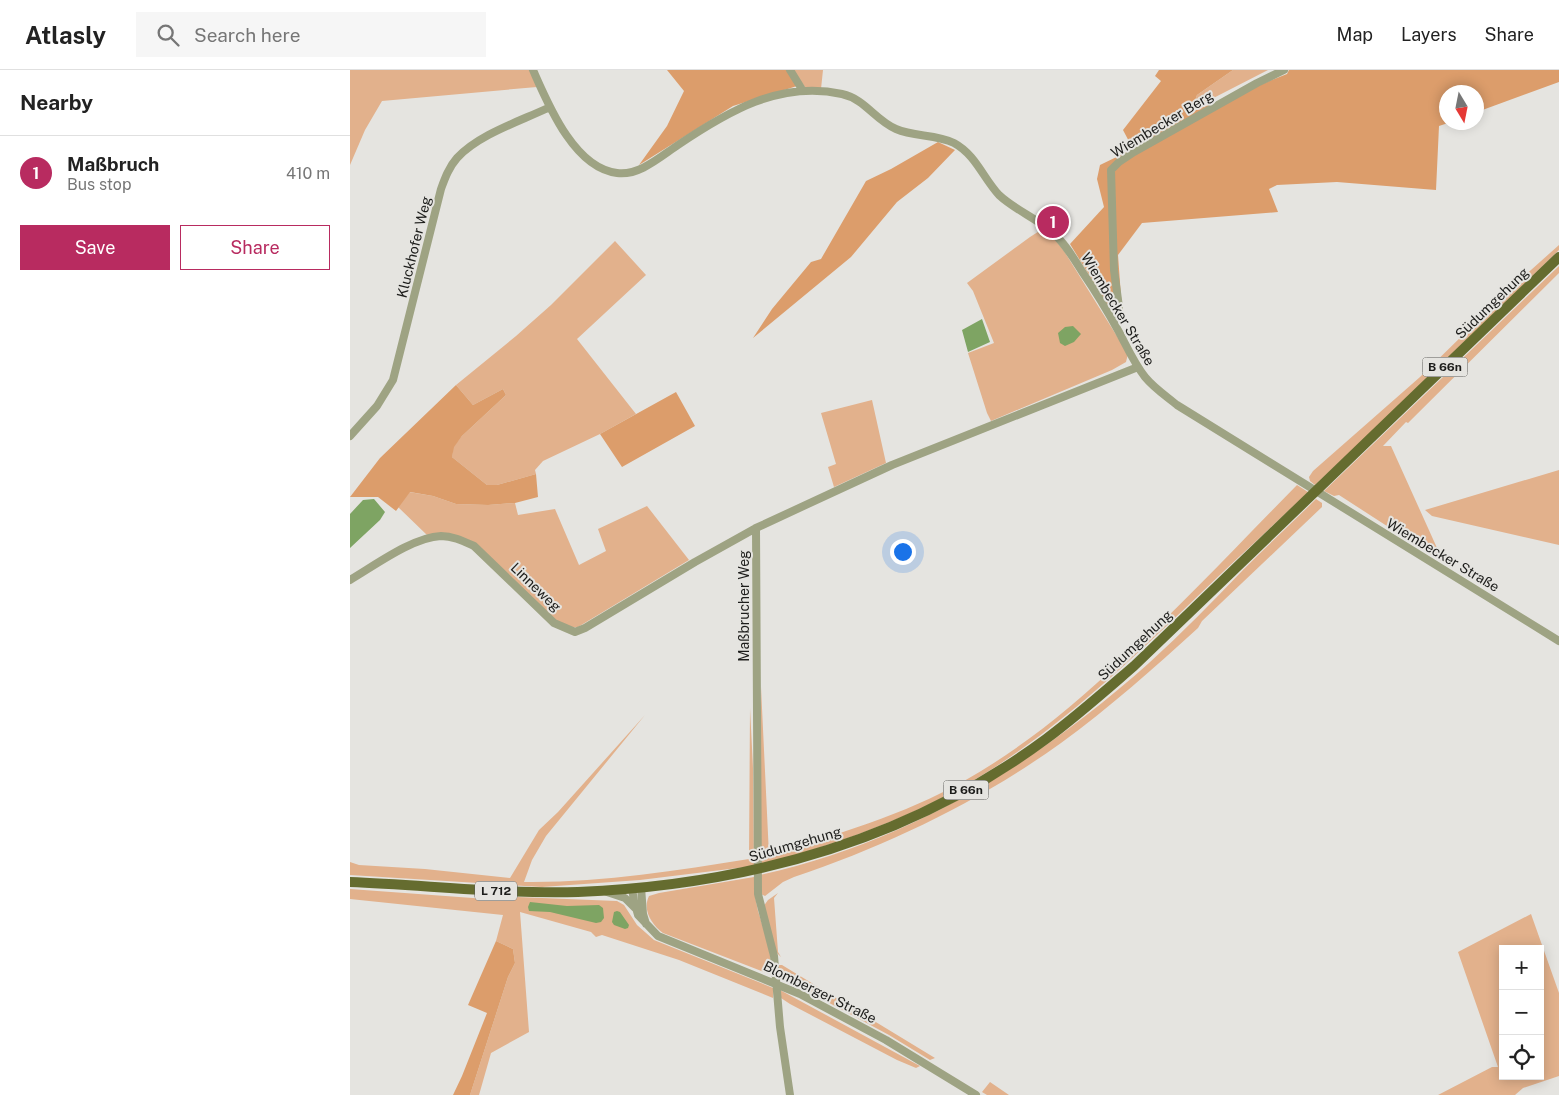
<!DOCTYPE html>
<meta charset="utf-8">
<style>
:root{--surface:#fff;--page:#f6f6f6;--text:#222;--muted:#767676;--line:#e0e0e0;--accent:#b82b60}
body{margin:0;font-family:"Public Sans",sans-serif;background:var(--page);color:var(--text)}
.controls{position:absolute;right:15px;bottom:15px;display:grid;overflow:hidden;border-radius:0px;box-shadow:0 2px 12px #0003}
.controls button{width:45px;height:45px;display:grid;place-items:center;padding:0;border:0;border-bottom:1px solid var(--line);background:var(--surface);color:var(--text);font:25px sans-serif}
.compass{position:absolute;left:1089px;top:15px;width:45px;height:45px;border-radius:50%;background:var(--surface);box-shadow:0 2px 12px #0003;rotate:170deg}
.you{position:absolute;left:552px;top:481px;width:18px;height:18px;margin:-12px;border:4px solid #fff;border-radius:50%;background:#1a73e8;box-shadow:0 0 0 8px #1a73e833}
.badge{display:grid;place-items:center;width:32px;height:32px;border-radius:50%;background:var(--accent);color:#fff;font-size:16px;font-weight:700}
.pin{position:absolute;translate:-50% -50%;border:2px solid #fff;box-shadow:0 1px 5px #0006}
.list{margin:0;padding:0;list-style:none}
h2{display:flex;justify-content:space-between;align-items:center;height:65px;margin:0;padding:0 20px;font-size:21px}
h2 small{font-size:16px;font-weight:400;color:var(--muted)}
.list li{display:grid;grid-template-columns:32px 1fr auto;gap:15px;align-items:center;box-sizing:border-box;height:75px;padding:0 20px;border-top:1px solid var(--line)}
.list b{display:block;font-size:19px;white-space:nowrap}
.list p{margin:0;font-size:16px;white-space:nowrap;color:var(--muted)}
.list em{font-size:16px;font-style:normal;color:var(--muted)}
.actions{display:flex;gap:10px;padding:15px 20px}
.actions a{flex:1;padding:11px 0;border:1px solid var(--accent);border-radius:0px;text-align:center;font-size:18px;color:var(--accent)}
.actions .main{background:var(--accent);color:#fff}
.icon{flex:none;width:28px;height:28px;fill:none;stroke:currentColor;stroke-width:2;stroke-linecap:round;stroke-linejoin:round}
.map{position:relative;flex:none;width:1209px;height:1025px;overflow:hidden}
header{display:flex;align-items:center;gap:30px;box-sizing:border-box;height:70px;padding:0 25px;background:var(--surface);border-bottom:1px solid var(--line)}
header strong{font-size:24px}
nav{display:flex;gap:28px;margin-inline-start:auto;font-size:18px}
.search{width:350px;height:45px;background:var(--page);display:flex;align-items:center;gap:12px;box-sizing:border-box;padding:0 18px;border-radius:0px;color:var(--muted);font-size:19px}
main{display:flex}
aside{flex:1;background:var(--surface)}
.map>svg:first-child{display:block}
.green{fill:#e2b18c;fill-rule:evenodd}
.forest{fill:#dc9d6b}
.water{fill:#7ea463}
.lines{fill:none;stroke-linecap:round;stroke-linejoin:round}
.minor{stroke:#9ea383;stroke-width:8}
.major{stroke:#656c2f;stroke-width:10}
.labels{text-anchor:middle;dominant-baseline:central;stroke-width:4;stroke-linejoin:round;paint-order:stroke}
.shield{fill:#e5e4e0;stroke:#595956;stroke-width:1}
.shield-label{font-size:12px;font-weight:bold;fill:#1d1d1b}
.street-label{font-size:14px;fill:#1d1d1b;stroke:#e5e4e0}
</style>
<header>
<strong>Atlasly</strong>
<div class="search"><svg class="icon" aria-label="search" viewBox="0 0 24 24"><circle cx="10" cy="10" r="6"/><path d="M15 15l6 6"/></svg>Search here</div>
<nav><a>Map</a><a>Layers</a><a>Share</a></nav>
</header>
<main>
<aside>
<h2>Nearby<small></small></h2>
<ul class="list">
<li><span class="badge">1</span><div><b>Maßbruch</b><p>Bus stop</p></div><em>410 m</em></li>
</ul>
<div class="actions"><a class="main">Save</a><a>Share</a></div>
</aside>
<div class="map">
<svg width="1209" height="1025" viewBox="0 0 1209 1025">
<rect width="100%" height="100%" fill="#e5e4e0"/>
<path class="green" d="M0,0H180L187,17L32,31L15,60L0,95Z
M442,0H473L471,19L455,17Z
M883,0H918L842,39L847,25Z
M691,160L702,166L714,181L778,284L776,292L762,300L641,351L637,343L618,283L644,273L623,221L617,213L680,167Z
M265,171L296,205L227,269L286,344L250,364L193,391L185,400L186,404L147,415H137L102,387L103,377L112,366L156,325L153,319L123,335L106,315L166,266L201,235Z
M1209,175V180L1021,362L965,415L960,411L959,407L963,401L1070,307L1163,216Z
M1209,196V203L1058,353L1056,352L1033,376H1041L1092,489L1091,491L989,425L984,426L974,421Z
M522,330L536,393L484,417L478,397L486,394L471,343Z
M1209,400V475L1082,446L1075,440Z
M947,415L958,422C923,456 886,489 851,523C778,593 703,665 614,716C550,752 481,776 410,795L411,617L419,785C485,765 554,745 614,711C671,679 722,637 770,592C831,536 888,475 947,415Z
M59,422L83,426L106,434L138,435L165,433L168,445L205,439L229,495L256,481L248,459L297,436L339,490L228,557L221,558L211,554L198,544L125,473C107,464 97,462 77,465L48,437Z
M966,429L972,433V437L852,551L848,558C804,598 759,638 711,673C630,731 539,775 444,807L433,812L415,826L411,824L410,805C558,773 687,693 799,593C832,563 863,531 893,500C917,476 942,453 966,429Z
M400,638L403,698L404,796L290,810L192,817L0,805V792L9,795L75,799L160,808L189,760L208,742L295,645L196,766L182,790L174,812C250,813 324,801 399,789Z
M404,807V821L408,841L419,876L422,905L313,863C302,855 292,840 299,826L309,823Z
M0,819L150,830L167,827L267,831L274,835L287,855L304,870L423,918V928L329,890L252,865L246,867L241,862L170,842L179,962L141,983L129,1025H120L158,907L165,893L163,879L146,871L153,845L0,829Z
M428,823L424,828L428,882L431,887L426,882L413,837L418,830Z
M1181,844L1209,923V1006L1173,1018L1165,1025H1088L1142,997H1148L1108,882ZM1153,879H1190V1006H1153Z
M429,895H432L585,988L580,990L539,965L429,906Z
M430,920L570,996L566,998L547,990L440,934L431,928Z
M640,1012L659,1025H637L632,1022Z"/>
<path class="forest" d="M317,0H438L447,16L383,36L289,95L317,56L334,21Z
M809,0H883L847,25L841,42L937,4L939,0H1209V12L1127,42L1126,22H1096L1098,53L1089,56L1086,120L987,112L927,115L919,119L928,142L792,153L768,185L772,240L766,244L757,234L720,174L754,137L747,109L750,95L783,79L773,60L811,11L805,6Z
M588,72L605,80L578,108L547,132L501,187L403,268L422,239L461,192L471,189L516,111L541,99Z
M106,315L123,335L153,319L156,325L112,366L104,377L102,387L137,415H147L186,404L188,427L165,433L138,435L106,434L83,426L60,422L46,441L28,427H0L30,388Z
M326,322L345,356L272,397L250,364Z
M146,871L163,879L165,893L158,907L120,1025H103L112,1006L137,943L118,935Z"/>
<path class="water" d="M632,249L640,272L618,282L612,260Z
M723,256L731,264L724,272L715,276L710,273L708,263L715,257Z
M24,429L35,442L30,450L0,478V444L13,430Z
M180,832L217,836L249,835L253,838L254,848L251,852L246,853L200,842L179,841L178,837Z
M267,841L270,842L279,855L278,858L275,859L264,855L262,852L264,842Z"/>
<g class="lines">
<path class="minor" d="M183,0C198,34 224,98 267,103C289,106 310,87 328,75C377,42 430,10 492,24C515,29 525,50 546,59C564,67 586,64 604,73C626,85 633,108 649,125C665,140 686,148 702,162C715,173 724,189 733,203C746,222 758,242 769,262C777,277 784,293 795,307C804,318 816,326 827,335L1209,571
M440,0L453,21
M763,251L767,246L769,237L764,200L761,100L769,92L784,82L907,13L934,0
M0,366L27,336L43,310L91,119C95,108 99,97 107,88C129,64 171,51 200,37
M406,458L408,824L424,886L430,957L440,1025
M0,510C24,496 63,467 91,466C103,466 113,471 124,476L204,553L225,562L235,558L345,492L406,458L542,395L788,297
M291,817L293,844L296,854
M282,818L284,831L288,845L308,866L450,924L536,970L626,1025
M257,822L275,828L285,838"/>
<path class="major" d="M0,812C76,815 152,824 228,822C399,815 558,771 696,669C727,646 755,621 784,596L1209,187"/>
</g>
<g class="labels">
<g class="shield">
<rect x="1072.5" y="287.5" width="45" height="19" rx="4"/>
<rect x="593.5" y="710.5" width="45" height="19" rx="4"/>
<rect x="125" y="811.5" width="42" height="19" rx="4"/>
</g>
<g class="shield-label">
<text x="1095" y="297">B 66n</text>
<text x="616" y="720">B 66n</text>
<text x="146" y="821">L 712</text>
</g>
<g class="street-label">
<text transform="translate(812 54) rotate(-31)">Wiembecker Berg</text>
<text transform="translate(64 177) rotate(-76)">Kluckhofer Weg</text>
<text transform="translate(1142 233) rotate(-44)">Südumgehung</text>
<text transform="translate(768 239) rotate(59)">Wiembecker Straße</text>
<text transform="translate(1093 485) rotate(31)">Wiembecker Straße</text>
<text transform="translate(186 517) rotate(44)">Linneweg</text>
<text transform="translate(394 536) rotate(-90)">Maßbrucher Weg</text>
<text transform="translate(785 575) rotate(-43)">Südumgehung</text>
<text transform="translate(445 774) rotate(-16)">Südumgehung</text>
<text transform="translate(470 922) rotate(26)">Blomberger Straße</text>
</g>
</g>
</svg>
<div class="controls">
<button>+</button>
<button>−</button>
<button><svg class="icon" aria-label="locate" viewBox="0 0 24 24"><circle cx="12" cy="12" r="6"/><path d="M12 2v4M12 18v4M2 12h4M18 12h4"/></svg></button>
</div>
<svg class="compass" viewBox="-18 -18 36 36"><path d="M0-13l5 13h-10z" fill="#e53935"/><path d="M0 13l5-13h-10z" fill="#767676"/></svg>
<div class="you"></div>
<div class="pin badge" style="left:703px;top:152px">1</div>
</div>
</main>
